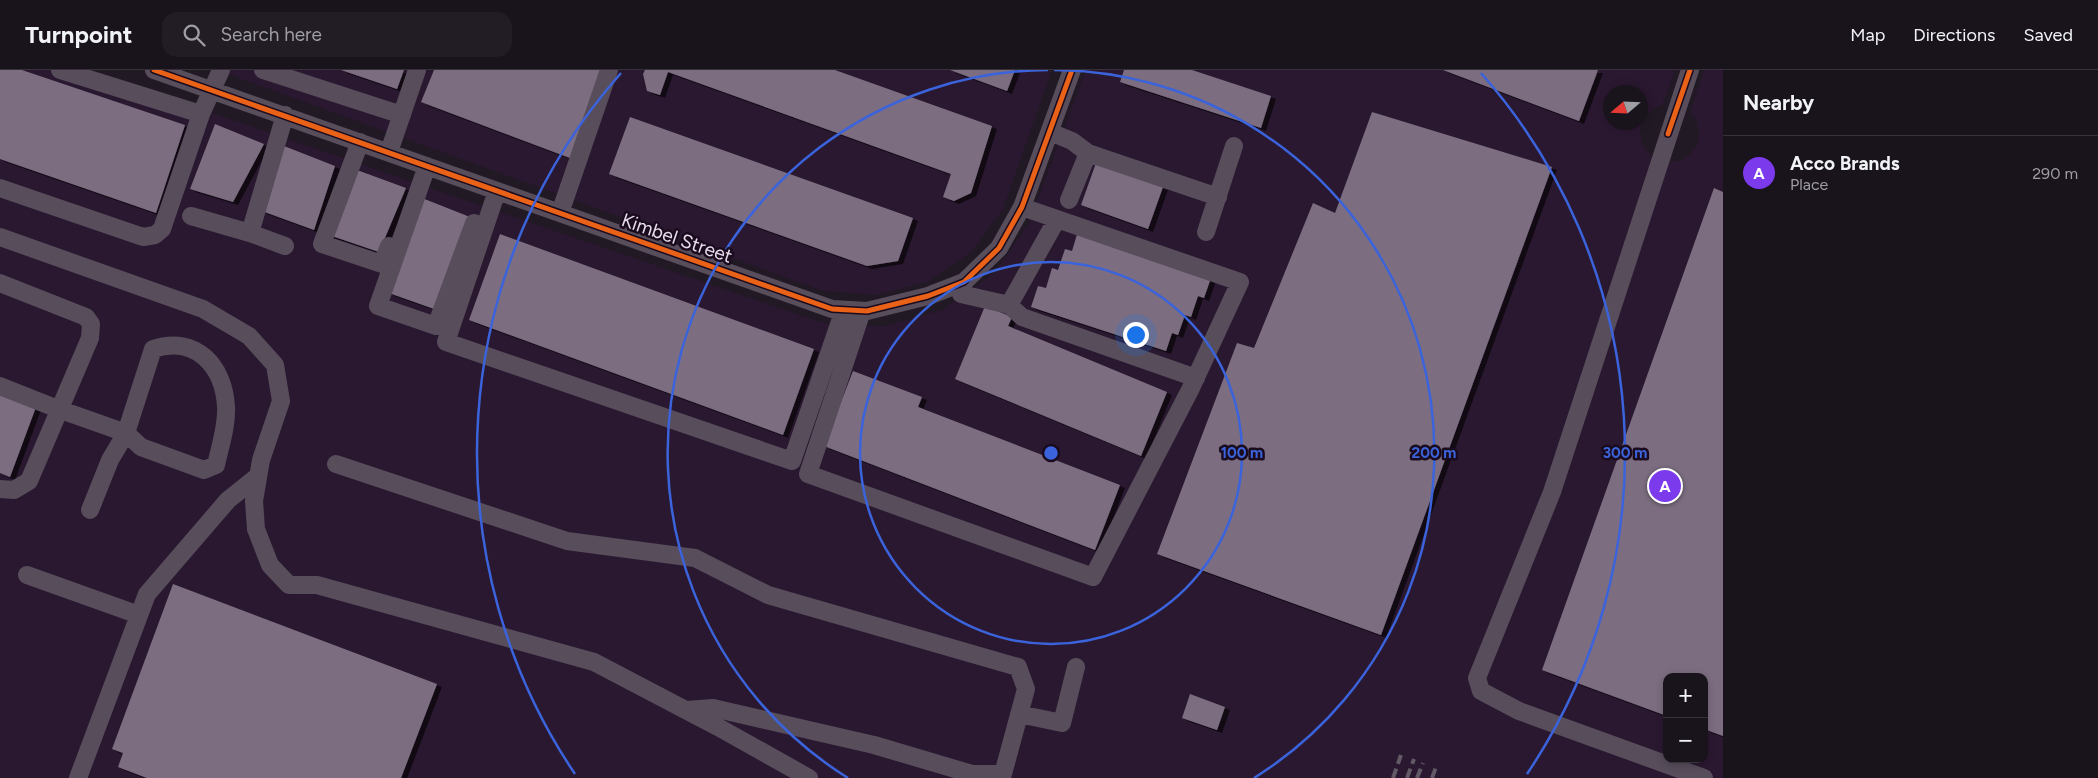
<!DOCTYPE html>
<meta charset="utf-8">
<style>
:root{--surface:#19131b;--page:#221c24;--text:#f1f3f6;--muted:#9f9ea3;--line:#37323a;--accent:#7c3aed}
body{margin:0;font-family:Figtree,sans-serif;background:var(--page);color:var(--text)}
.controls{position:absolute;right:15px;bottom:15px;display:grid;overflow:hidden;border-radius:10px;box-shadow:0 2px 8px #0003}
.controls button{width:45px;height:45px;display:grid;place-items:center;padding:0;border:0;border-bottom:1px solid var(--line);background:var(--surface);color:var(--text);font:25px sans-serif}
.compass{position:absolute;left:1603px;top:15px;width:45px;height:45px;border-radius:50%;background:var(--surface);box-shadow:0 2px 8px #0003;rotate:251deg}
.you{position:absolute;left:1135px;top:264px;width:18px;height:18px;margin:-12px;border:4px solid #fff;border-radius:50%;background:#1a73e8;box-shadow:0 0 0 8px #1a73e833}
.badge{display:grid;place-items:center;width:32px;height:32px;border-radius:50%;background:var(--accent);color:#fff;font-size:16px;font-weight:700}
.pin{position:absolute;translate:-50% -50%;border:2px solid #fff;box-shadow:0 1px 5px #0006}
.list{margin:0;padding:0;list-style:none}
h2{display:flex;justify-content:space-between;align-items:center;height:65px;margin:0;padding:0 20px;font-size:21px}
h2 small{font-size:16px;font-weight:400;color:var(--muted)}
.list li{display:grid;grid-template-columns:32px 1fr auto;gap:15px;align-items:center;box-sizing:border-box;height:75px;padding:0 20px;border-top:1px solid var(--line)}
.list b{display:block;font-size:19px;white-space:nowrap}
.list p{margin:0;font-size:16px;white-space:nowrap;color:var(--muted)}
.list em{font-size:16px;font-style:normal;color:var(--muted)}
.icon{flex:none;width:28px;height:28px;fill:none;stroke:currentColor;stroke-width:2;stroke-linecap:round;stroke-linejoin:round}
.map{position:relative;flex:none;width:1723px;height:708px;overflow:hidden}
header{display:flex;align-items:center;gap:30px;box-sizing:border-box;height:70px;padding:0 25px;background:var(--surface);border-bottom:1px solid var(--line)}
header strong{font-size:24px}
nav{display:flex;gap:28px;margin-inline-start:auto;font-size:18px}
.search{width:350px;height:45px;background:var(--page);display:flex;align-items:center;gap:12px;box-sizing:border-box;padding:0 18px;border-radius:15px;color:var(--muted);font-size:19px}
main{display:flex}
aside{flex:1;background:var(--surface)}
.map>svg:first-child{display:block}
.built{fill:#2a1830;fill-rule:evenodd}
.building{fill:#7b6e80;filter:url(#shadow)}
.lines{fill:none;stroke-linecap:round;stroke-linejoin:round}
.minor{stroke:#574d5b;stroke-width:18}
.rail{stroke:#615964;stroke-width:4;stroke-dasharray:10 5;stroke-linecap:butt}
.cycleway-casing{stroke:#1a0b1f;stroke-width:8}
.cycleway{stroke:#ea6118;stroke-width:5}
.ring{fill:none;stroke:#3b63db;stroke-width:2.5}
.labels{text-anchor:middle;dominant-baseline:central;stroke-width:5;stroke-linejoin:round;paint-order:stroke}
.street-label{font-size:19px;fill:#e8ddec;stroke:#1a0b1f}
.centre{fill:#3b63db;stroke:#1a0b1f;stroke-width:2.5}
.ring-label{font-size:15px;text-anchor:middle;font-weight:bold;fill:#3b63db;stroke:#1a0b1f;stroke-width:5;stroke-linejoin:round;paint-order:stroke}
</style>
<header>
<strong>Turnpoint</strong>
<div class="search"><svg class="icon" aria-label="search" viewBox="0 0 24 24"><circle cx="10" cy="10" r="6"/><path d="M15 15l6 6"/></svg>Search here</div>
<nav><a>Map</a><a>Directions</a><a>Saved</a></nav>
</header>
<main>
<div class="map">
<svg width="1723" height="708" viewBox="0 0 1723 708">
<defs>
<filter id="shadow"><feDropShadow dx="5" dy="3" stdDeviation="0" flood-color="#0009"/></filter>
</defs>
<rect width="100%" height="100%" fill="#211924"/>
<path class="built" d="M0,0H87L826,254L886,256L944,239L993,204L1028,155L1086,0H1675L1663,34L1654,38L1647,44L1642,52L1640,62L1642,72L1646,80L1653,87L1662,91L1671,92L1681,90L1689,85L1695,78L1699,69V59L1696,50L1690,42L1704,0H1723V708H0ZM1610,22H1640V52H1610ZM1667,607H1704V689H1667Z
M217,0H1052L1003,139L971,182L927,212L876,225L823,221Z"/>
<path class="building" d="M0,0H22L185,55L156,143L0,89Z
M341,0H404L397,19Z
M434,0H602L570,88L421,32Z
M645,0H835L992,56L971,123L954,131L943,127L951,104L668,2L660,25L647,21L643,4Z
M950,0H1015L1007,21Z
M1124,0H1192L1271,26L1261,58L1120,12Z
M1443,0H1598L1579,51Z
M1372,42L1552,97L1381,565L1157,484L1237,273L1254,278L1313,133L1335,143Z
M630,47L913,148L898,191L867,196L609,104Z
M215,54L264,74L233,132L190,119Z
M284,76L335,96L314,160L262,141Z
M1096,93L1163,117L1148,159L1081,135Z
M357,100L406,118L379,182L329,165Z
M1714,118L1723,122V666L1704,659V607H1667V646L1542,600Z
M422,128L470,147L437,240L389,223Z
M1078,161L1212,205L1204,228L1198,226L1191,247L1185,245L1178,265L1172,263L1166,281L1031,237L1038,216L1046,218L1052,198L1058,200L1065,179L1072,181Z
M500,164L814,279L783,365L469,250Z
M985,236L1012,247L1008,256L1167,322L1141,386L955,309Z
M853,301L922,327L918,337L1120,415L1095,480L824,376Z
M0,323L36,337L10,407L0,403Z
M173,514L437,614L401,708H147L118,697L123,683L112,679Z
M1190,624L1225,637L1217,660L1182,648Z"/>
<g class="lines">
<path class="minor" d="M60,0L201,44
M154,0L832,239L867,241L928,226L964,212L999,178L1022,137L1072,0
M263,0L402,45
M1690,0L1552,422L1477,608L1481,621L1519,641L1704,708
M1050,62L1072,71L1088,83L1218,127
M360,72L322,174L382,194L389,176
M389,82L417,0
M427,96L378,236L436,256L474,153
M0,118L143,167L155,165L162,159L201,44L221,0
M497,121L446,272L792,391L844,240
M1069,130L1088,83
M560,143L609,0
M191,146L250,163L285,45
M1057,149L1009,235L1022,247L1196,308
M1206,162L1234,76
M250,163L285,176
M0,167L203,239L249,266L275,295L281,331L261,390L254,431L256,459L270,495L289,515H317L594,592L718,657L809,708
M0,213L86,247L91,254L90,268L29,411L14,420L0,419
M961,224L1009,235
M862,241L808,404L1093,507L1191,318L1240,212L1022,137
M0,316L58,339L126,363L141,377L204,400L216,395C220,377 227,356 226,337C224,296 196,265 153,279L126,363L110,390L90,440
M336,394L567,471L695,488L768,525L1018,597L1026,619L1003,704H972L874,675L713,638L686,640
M27,505L139,545
M1019,644L1062,653L1076,597
M78,708L147,524L228,430L258,406"/>
<path class="rail" d="M1393,708L1401,685
M1407,708L1414,689
M1417,708L1423,693
M1432,708L1436,697"/>
<defs>
<path id="cycleway" d="M154,0L832,239L867,241L928,226L964,212L999,178L1022,137L1072,0
M1668,64L1690,0"/>
</defs>
<use href="#cycleway" class="cycleway-casing"/>
<use href="#cycleway" class="cycleway"/>
</g>
<g class="ring">
<circle cx="1051" cy="383" r="191"/>
<path d="M848 708A383 383 0 0 1 1048 0M1054 0A383 383 0 0 1 1254 708"/>
<path d="M575 704A574 574 0 0 1 621 3M1481 3A574 574 0 0 1 1527 704"/>
</g>
<g class="labels">
<g class="street-label">
<text transform="translate(677 168) rotate(19)">Kimbel Street</text>
</g>
</g>
<circle cx="1051" cy="383" r="8" class="centre"/>
<g class="ring-label">
<text x="1242" y="388">100 m</text>
<text x="1434" y="388">200 m</text>
<text x="1625" y="388">300 m</text>
</g>
</svg>
<div class="controls">
<button>+</button>
<button>−</button>
</div>
<svg class="compass" viewBox="-18 -18 36 36"><path d="M0-13l5 13h-10z" fill="#e53935"/><path d="M0 13l5-13h-10z" fill="#9f9ea3"/></svg>
<div class="you"></div>
<div class="pin badge" style="left:1665px;top:416px">A</div>
</div>
<aside>
<h2>Nearby<small></small></h2>
<ul class="list">
<li><span class="badge">A</span><div><b>Acco Brands</b><p>Place</p></div><em>290 m</em></li>
</ul>
</aside>
</main>
